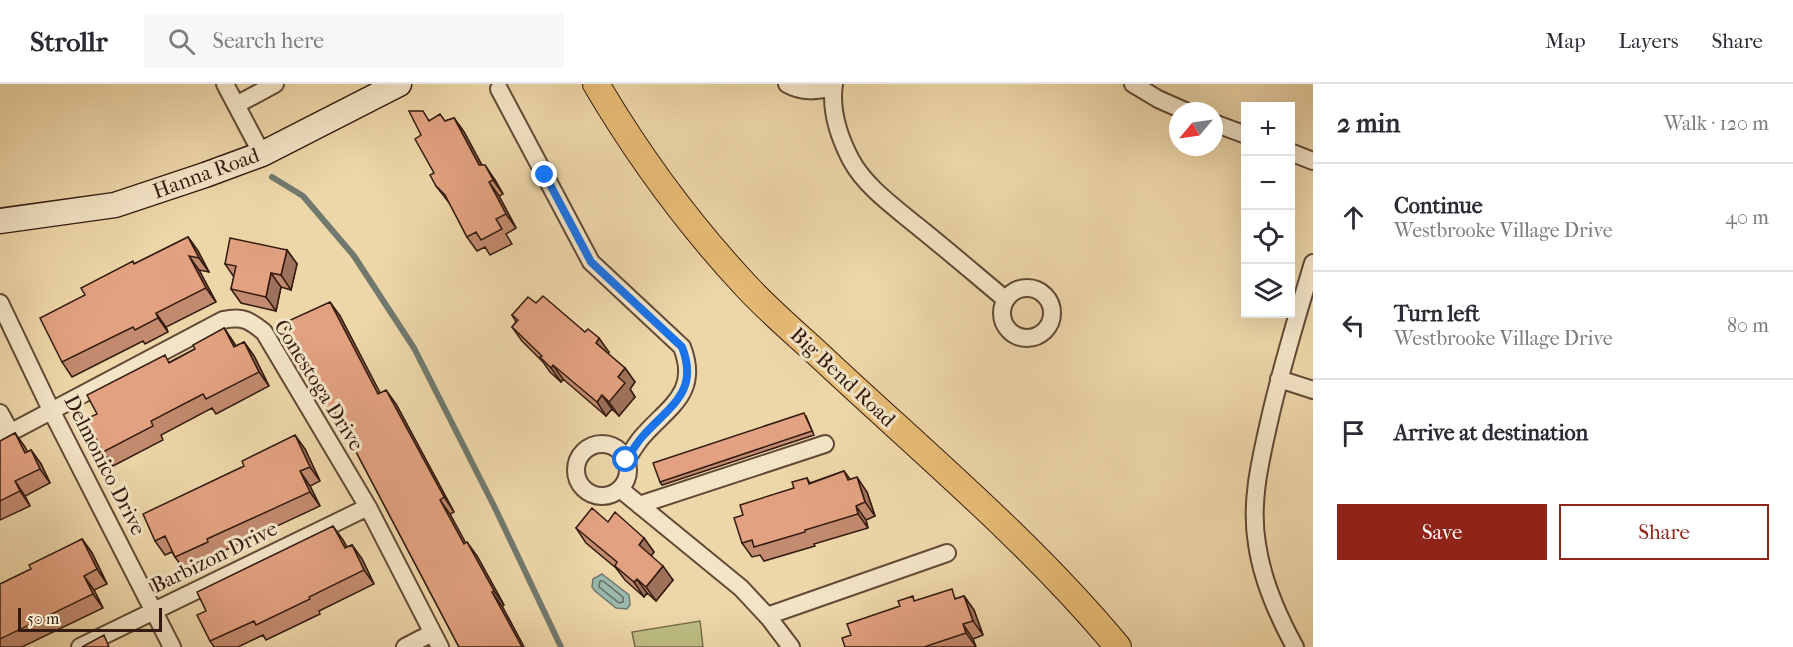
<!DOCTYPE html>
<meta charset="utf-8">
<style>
:root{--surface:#fff;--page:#f7f7f7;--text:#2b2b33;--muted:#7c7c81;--line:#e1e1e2;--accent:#8f2418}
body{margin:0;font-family:"IM FELL French Canon",serif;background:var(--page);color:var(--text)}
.controls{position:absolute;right:18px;top:18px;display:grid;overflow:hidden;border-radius:0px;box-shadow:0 6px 24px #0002}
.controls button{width:54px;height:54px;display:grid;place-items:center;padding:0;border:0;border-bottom:2px solid var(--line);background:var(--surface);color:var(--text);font:30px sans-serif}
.compass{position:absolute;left:1169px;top:18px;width:54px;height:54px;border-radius:50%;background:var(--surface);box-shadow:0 6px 24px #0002;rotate:241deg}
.scale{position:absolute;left:18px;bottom:15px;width:144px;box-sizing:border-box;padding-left:6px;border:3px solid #341b10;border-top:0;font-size:16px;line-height:21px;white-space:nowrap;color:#341b10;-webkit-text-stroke:4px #f3e4c6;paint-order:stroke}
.stop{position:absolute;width:18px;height:18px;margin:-14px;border:4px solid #1a73e8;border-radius:50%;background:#fff}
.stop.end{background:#1a73e8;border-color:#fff;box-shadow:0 2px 6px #0008}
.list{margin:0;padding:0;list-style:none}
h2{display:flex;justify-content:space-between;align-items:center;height:78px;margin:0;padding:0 24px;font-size:26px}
h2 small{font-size:20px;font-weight:400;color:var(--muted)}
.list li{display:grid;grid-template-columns:39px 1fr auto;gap:18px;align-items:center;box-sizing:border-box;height:108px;padding:0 24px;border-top:2px solid var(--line)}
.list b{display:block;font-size:22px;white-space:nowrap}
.list p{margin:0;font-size:20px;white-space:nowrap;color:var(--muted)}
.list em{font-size:20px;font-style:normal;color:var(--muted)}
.actions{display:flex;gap:12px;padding:18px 24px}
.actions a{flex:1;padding:14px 0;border:2px solid var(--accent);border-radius:0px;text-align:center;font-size:21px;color:var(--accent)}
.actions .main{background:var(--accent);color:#fff}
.icon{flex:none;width:33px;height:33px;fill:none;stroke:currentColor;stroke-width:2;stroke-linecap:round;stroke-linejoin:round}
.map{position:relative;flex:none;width:1313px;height:563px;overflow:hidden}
header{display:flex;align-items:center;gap:36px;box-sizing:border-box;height:84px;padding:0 30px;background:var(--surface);border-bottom:2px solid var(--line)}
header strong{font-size:28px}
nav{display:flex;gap:33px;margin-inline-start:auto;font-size:21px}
.search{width:420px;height:54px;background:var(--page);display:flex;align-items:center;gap:15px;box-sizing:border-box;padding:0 21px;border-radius:0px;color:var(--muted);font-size:22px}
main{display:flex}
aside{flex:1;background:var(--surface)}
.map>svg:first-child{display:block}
.green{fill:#bdbd84;stroke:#786c4a;stroke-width:1.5}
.water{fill:#9ab8ad;stroke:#71796e;stroke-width:1.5}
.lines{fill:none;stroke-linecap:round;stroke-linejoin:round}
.shore{stroke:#676a5e;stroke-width:1.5}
.stream{stroke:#71796e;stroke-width:6}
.street-casing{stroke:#624a36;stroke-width:20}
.secondary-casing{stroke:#341b10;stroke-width:27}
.primary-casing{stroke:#341b10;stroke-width:28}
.street{stroke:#f3e4c6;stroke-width:16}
.secondary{stroke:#f3e4c6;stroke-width:24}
.primary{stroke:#e6bb74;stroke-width:26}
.wall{fill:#c28a6e;stroke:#341b10;stroke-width:1.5}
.shaded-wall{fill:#9e715a;stroke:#341b10;stroke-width:1.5}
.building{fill:#e2a180;stroke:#341b10;stroke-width:1.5}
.route{stroke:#1a73e8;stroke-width:8}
.labels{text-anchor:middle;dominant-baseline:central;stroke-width:6;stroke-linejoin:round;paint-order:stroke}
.street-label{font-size:21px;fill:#341b10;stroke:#f3e4c6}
</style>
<header>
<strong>Strollr</strong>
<div class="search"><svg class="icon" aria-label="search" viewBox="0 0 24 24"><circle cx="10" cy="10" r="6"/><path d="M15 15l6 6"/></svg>Search here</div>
<nav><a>Map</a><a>Layers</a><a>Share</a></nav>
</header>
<main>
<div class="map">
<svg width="1313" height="563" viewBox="0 0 1313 563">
<rect width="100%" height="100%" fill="#edd6a8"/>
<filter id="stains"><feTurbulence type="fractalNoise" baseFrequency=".00333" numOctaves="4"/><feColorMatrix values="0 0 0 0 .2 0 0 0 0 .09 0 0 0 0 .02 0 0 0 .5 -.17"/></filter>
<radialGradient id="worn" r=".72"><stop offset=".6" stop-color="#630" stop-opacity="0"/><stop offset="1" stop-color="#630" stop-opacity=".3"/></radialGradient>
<path class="green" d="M700,537L703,563H635L632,548Z"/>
<path class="water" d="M602,490L629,511L630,521L627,525L616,524L595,507L592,503L593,495Z"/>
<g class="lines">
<path class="shore" d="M600,497H603L623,513V518L619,519L599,503Z"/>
<path class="stream" d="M272,93L303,112L354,172L414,264L495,424L561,563"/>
<defs>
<path id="street" d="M225,0L262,70
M787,0C803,9 816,7 833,3
M834,0C830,26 839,53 851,76C865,102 893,122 916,141C946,165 975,190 1005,215
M1133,0L1158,15L1185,27
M499,5L591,178L682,263C700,309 668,323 642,353C636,360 631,369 626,376
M236,21L275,0
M1214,39L1246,51
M1290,68L1313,77
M1002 229a25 25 0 1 1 50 0a25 25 0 1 1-50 0Z
M0,219L52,328L172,563
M1279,295L1313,306
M0,329L11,349
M0,354L223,236C243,232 249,236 264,248L368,423L440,563
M576 386a26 26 0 1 1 52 0a26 26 0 1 1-52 0Z
M620,405L741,504L769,534L791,563
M639,421L825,360
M767,532L947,469
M80,563L368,423
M405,563L432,549
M1295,563C1278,532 1262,495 1257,460C1250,419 1260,378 1269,338C1281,284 1297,232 1313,179"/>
<path id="secondary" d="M0,137L115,121L205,91L262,70L399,0"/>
<path id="primary" d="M596,0C639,73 689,141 747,203C774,232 805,257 833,284C930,374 1033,461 1118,563"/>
</defs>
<use href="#street" class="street-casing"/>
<use href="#secondary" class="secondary-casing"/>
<use href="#primary" class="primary-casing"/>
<use href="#street" class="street"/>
<use href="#secondary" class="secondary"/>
<use href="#primary" class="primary"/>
</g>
<path class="wall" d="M454,34L464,48L482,81L495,96L503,110L499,112L516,144L506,150L512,160L490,171L485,163L477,167L467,153L450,120L436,102L434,89L421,51L430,36L445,37Z
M188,153L198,167L209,188L199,186L216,218L166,243L168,248L145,260L143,257L72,293L62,278L85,211L134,180Z
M287,166L297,180L291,206L281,203L276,227L241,219L231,205L234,193L225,180Z
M536,219L609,268L608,270L625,284L635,298L630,305L635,313L619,332L612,325L606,332L563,295L561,298L550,288L543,278L522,257L512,243L516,238L512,231Z
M340,232L380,309L396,320L454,428L450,430L465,459L477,472L504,521L502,522L524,563H459L343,343L341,345L331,330Z
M224,244L236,262L244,258L254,272L269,302L216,330L212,324L161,351L163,356L113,382L103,368L97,330L170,278L195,265Z
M806,332L814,351L662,401L660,398Z
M15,349L27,368L31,366L41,380L50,399L25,412L30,422L0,436V357Z
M305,365L320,397L310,402L320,422L217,470L218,472L185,487L175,473L172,468L165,471L155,457Z
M844,387L850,395L867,408L875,432L866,436L868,444L814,460L815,462L764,477L760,471L752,473L742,459L743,431L794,404L807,394L810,399Z
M608,438L644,454L654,468L651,472L673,496L656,517L647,509L644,513L625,496L616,484L586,459L576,444Z
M82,455L92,469L107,500L94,506L103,524L22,563H0V500L31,485Z
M343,456L347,463L352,461L362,475L374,500L319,527L320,530L266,556L263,551L238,563H214L210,557Z
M964,512L974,526L983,551L973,555L976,563H845L851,551L916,517L958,514Z"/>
<path class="shaded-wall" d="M454,34L464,48L489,95L479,81Z
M485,81L495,96L503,110L493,96Z
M489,98L499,112L516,144L506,130Z
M188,153L198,167L209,188L199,174Z
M287,166L297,180L291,206L281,191Z
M189,172L199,186L216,218L206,204Z
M271,189L281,203L276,227L266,213Z
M330,218L340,232L388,324L378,310Z
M156,229L166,243L168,248L158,234Z
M224,244L234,259L244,277L234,263Z
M599,254L609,268L606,274L596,259Z
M244,258L254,272L269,302L259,288Z
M553,281L563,295L561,298L551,284Z
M625,284L635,298L630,305L635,313L619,332L609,318L618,293Z
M386,306L396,320L454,428L444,413Z
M602,311L612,325L606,332L597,318Z
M15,349L25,363L35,383L25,369Z
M295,351L305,365L320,397L310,383Z
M31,366L41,380L50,399L40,385Z
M300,387L310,402L320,422L310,408Z
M857,393L867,408L875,432L865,418Z
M15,397L25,412L30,422L20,407Z
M440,416L450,430L474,474L464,460Z
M856,422L866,436L868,444L858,430Z
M333,442L343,456L355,478L345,464Z
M644,454L654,468L649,475L639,461Z
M82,455L92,469L107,500L97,485Z
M467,458L477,472L504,521L494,507Z
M352,461L362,475L374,500L364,486Z
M663,482L673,496L656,517L646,503Z
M84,492L94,506L103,524L93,510Z
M637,495L647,509L644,513L634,498Z
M492,508L502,522L524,563H522Z
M964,512L974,526L983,551L973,537Z
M963,540L973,555L976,563L966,549Z"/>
<path class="building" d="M409,27H423L429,37L440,30L445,37L454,34L479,81H485L493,96L489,98L506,130L496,135L502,145L481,156L476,148L467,153L445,111L436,102L430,91L434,89L415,55L421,51Z
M188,153L199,174L189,172L206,204L156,229L158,234L135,246L133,243L62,278L40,234L85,211L81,204L133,177L134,180Z
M230,154L287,166L281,191L271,189L266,213L231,205L236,182L225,180Z
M543,212L585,248L588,245L599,254L596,259L625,284L618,293L625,299L609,318L602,311L597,318L553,281L551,284L540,273L542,272L512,243L518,236L512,231L528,213L536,219Z
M330,218L378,310L386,306L444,413L440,416L464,460L467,458L494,507L492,508L522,563H459L335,328L331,330L285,245L288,242L286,238Z
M224,244L234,263L244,258L259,288L206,315L203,310L151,337L153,342L103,368L86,335L97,330L87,311L165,271L169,279L195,265L193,261Z
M804,329L812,347L660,398L653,379Z
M15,349L25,369L31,366L40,385L15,397L20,407L0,417V357Z
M295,351L310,383L300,387L310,408L207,455L208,458L175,473L165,452L155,457L143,430L244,382L242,377Z
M844,387L848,396L857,393L865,418L856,422L858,430L805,446V448L754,463L752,456L742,459L734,434L743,431L740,421L794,404L792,398L807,394L809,400Z
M592,424L608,438L615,428L644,454L639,461L663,482L646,503L637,495L634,498L615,482L617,478L576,444Z
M333,442L345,464L352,461L364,486L309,513L310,515L256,541L254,537L210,557L197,531L206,527L197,508Z
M82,455L97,485L84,492L93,510L0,555V500L31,485L29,481Z
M952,505L955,515L964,512L973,537L963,540L966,549L924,563H845L842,554L851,551L847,540L900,522L898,517L913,512L914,517Z
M104,551L109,563H82Z"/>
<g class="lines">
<path class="route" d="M545,91L591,178L682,263C700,309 668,323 642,353C636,360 631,369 626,376"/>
</g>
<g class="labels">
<g class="street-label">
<text transform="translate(206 89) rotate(-20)">Hanna Road</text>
<text transform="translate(843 293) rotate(43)">Big Bend Road</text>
<text transform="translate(319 301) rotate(58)">Conestoga Drive</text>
<text transform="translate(105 381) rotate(63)">Delmonico Drive</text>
<text transform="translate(214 473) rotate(-26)">Barbizon Drive</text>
</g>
</g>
<rect width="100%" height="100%" filter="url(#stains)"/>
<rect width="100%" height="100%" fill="url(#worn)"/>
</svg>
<div class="controls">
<button>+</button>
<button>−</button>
<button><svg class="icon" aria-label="locate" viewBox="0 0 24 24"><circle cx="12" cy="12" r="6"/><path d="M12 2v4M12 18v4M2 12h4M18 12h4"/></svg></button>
<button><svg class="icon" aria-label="layers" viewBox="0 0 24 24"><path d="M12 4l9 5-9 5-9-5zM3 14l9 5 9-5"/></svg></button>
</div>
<svg class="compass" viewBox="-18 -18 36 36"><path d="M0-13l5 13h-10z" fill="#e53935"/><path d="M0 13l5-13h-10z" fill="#7c7c81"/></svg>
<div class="scale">50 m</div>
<div class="stop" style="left:626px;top:376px"></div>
<div class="stop end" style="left:545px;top:91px"></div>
</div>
<aside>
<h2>2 min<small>Walk · 120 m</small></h2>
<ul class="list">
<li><svg class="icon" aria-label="ahead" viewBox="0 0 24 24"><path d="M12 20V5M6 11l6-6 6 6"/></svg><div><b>Continue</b><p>Westbrooke Village Drive</p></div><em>40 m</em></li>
<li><svg class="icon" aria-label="left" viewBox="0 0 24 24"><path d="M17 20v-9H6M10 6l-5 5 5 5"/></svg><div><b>Turn left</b><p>Westbrooke Village Drive</p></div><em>80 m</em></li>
<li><svg class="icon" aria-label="arrive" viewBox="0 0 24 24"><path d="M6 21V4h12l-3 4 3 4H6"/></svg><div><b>Arrive at destination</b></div></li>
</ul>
<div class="actions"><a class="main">Save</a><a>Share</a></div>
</aside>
</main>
